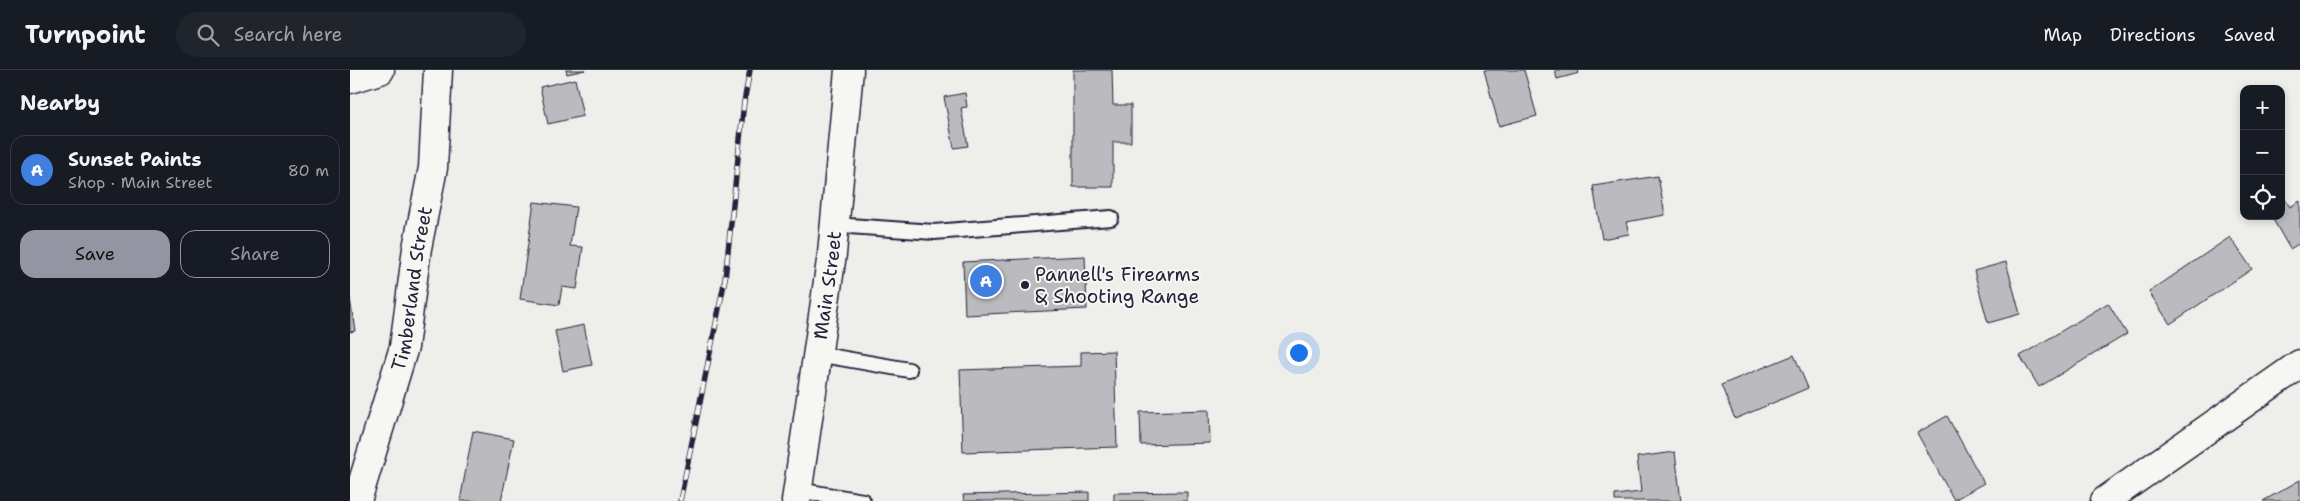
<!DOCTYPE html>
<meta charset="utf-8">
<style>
:root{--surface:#171b24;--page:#20242c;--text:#f1f3f6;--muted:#9ea1a6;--line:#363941;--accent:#9495a2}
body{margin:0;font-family:"Shantell Sans",sans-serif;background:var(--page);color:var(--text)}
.controls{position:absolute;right:15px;top:15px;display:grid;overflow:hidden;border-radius:10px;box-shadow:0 2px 8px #0003}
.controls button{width:45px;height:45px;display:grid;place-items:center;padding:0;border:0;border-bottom:1px solid var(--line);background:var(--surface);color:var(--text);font:25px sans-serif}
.you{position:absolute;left:948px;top:282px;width:18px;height:18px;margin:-12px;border:4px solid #fff;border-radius:50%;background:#1a73e8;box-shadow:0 0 0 8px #1a73e833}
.badge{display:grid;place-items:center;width:32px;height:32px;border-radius:50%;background:var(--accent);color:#fff;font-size:16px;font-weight:700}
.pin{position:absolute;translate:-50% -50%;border:2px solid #fff;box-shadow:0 1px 5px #0006}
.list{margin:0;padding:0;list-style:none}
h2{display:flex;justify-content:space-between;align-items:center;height:65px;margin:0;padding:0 20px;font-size:21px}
h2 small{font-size:16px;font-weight:400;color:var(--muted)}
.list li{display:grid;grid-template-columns:32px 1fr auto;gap:15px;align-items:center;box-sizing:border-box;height:70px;margin:0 10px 10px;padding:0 10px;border:1px solid var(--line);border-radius:15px}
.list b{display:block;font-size:19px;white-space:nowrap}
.list p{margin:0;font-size:16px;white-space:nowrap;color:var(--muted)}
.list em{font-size:16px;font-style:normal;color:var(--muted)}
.actions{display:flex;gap:10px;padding:15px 20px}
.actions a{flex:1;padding:11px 0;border:1px solid var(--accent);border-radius:15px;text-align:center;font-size:18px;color:var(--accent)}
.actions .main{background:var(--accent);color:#111}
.icon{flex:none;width:28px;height:28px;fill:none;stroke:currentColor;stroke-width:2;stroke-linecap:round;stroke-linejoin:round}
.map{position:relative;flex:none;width:1950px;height:431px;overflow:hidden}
header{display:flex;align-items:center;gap:30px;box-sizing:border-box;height:70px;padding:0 25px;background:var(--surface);border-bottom:1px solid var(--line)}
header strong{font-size:24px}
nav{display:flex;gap:28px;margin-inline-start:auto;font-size:18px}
.search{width:350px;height:45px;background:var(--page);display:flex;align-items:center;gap:12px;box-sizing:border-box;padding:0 18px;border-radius:28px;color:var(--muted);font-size:19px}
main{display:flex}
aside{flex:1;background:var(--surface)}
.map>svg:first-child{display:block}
.building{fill:#bbbbbf;stroke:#22223b}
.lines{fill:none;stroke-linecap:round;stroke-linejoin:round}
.service-casing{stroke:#22223b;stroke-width:18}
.minor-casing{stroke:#22223b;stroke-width:31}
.primary-casing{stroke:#22223b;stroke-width:31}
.service{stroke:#f6f6f2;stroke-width:14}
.minor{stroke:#f6f6f2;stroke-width:28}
.primary{stroke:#f6f6f2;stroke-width:28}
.rail-casing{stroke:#22223b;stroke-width:5.5}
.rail{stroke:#f6f6f2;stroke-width:4;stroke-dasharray:11;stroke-linecap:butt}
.poi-dot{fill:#22223b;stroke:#f6f6f2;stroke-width:2}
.labels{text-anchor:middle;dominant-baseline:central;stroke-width:4;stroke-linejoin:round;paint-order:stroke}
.poi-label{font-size:19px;fill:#22223b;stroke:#f6f6f2;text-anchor:start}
.street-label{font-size:19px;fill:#22223b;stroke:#f6f6f2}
</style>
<header>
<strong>Turnpoint</strong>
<div class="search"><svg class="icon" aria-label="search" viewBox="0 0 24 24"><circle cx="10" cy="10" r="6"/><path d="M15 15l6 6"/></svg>Search here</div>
<nav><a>Map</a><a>Directions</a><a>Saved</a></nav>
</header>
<main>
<aside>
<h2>Nearby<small></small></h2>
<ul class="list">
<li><span class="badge" style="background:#3f7fe0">A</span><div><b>Sunset Paints</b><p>Shop · Main Street</p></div><em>80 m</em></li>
</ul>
<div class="actions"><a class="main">Save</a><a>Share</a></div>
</aside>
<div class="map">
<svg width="1950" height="431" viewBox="0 0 1950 431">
<rect width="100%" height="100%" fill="#eeeeeb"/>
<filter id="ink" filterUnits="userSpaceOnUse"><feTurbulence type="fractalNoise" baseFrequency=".02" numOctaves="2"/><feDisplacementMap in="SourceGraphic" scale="10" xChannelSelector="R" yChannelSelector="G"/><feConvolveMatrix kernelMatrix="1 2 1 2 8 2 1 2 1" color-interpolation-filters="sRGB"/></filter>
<g filter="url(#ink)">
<path class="building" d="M216,0H235L217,4Z
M723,0H762L763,35H781V72H763V117H723Z
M1134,0H1174L1187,46L1149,56Z
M1205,0H1228L1229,3L1207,9Z
M225,9L233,46L198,54L190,17Z
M615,23L617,37L611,38L618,76L604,78L594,27Z
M1308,106L1315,145L1276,152L1279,164L1252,169L1243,116Z
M1934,128L1940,137L1950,131V173L1940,179L1921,146H1931V129Z
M184,132L226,137L220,176L233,177L227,219L212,217L209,235L170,229Z
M1880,167L1902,199L1820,254L1799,222Z
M735,186L737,239L615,245L613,192Z
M1656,192L1670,244L1638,253L1624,201Z
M0,228L5,261L0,262Z
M1758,233L1777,264L1689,317L1670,286Z
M234,255L242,295L213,301L205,261Z
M764,281L767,377L613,382L610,300L731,296V282Z
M1444,285L1458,318L1385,349L1371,315Z
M859,340L860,373L791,375L790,342Z
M1597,346L1634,413L1604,430L1567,363Z
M123,361L164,369L151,431H110Z
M1325,382L1331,431H1265V425L1291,422L1287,387Z
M1950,410V431H1913Z
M739,422V431H614L613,425Z
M837,422V431H764V423Z"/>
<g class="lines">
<defs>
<path id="service" d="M485,155L584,162L761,148
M467,284L559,300
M448,420L513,431"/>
<g id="minor">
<path d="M0,9L30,0"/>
<path id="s1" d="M7,431L54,277L67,178L83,98L88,0"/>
<path d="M1755,431L1950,294"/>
</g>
<g id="primary">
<path id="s2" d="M446,431L482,184L499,0"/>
</g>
</defs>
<use href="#service" class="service-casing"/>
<use href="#minor" class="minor-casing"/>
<use href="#primary" class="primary-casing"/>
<use href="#service" class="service"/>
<use href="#minor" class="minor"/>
<use href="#primary" class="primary"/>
<defs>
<path id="rail" d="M330,431L375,209L394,32L400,0"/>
</defs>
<use href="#rail" class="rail-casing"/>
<use href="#rail" class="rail"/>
</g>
</g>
<circle class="poi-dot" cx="675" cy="215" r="5"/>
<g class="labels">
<g class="poi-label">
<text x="685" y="204">Pannell's Firearms<tspan x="685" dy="22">&amp; Shooting Range</tspan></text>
</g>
<g class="street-label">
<text stroke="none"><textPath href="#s2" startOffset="218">Main Street</textPath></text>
<text stroke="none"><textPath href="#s1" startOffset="220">Timberland Street</textPath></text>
</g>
</g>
</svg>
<div class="controls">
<button>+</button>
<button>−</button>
<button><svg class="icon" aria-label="locate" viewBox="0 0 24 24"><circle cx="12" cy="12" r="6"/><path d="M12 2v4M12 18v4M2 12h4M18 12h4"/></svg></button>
</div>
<div class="you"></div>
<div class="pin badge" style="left:636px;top:211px;background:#3f7fe0">A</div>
</div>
</main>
